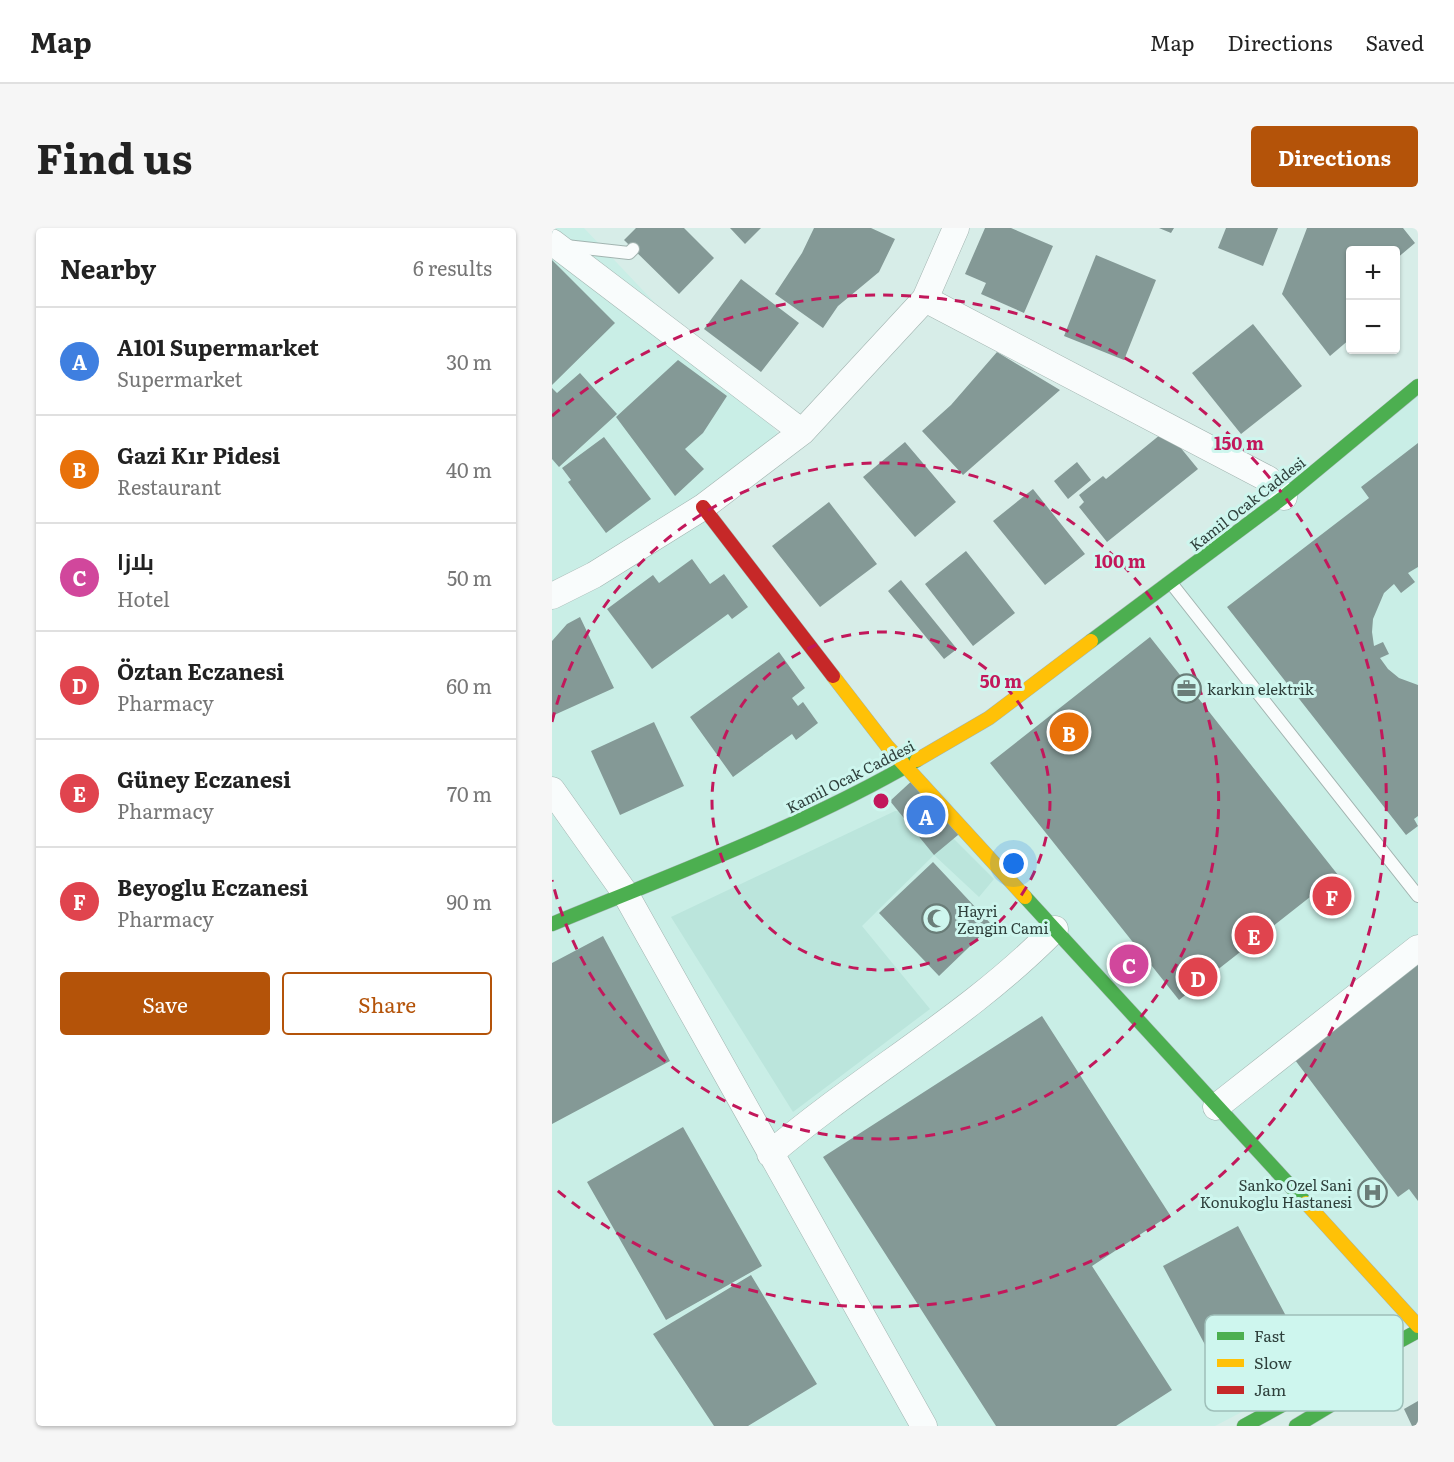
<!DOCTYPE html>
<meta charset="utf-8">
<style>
:root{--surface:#fff;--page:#f6f6f6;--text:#222;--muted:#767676;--line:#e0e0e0;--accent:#b45309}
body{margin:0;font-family:Literata,Cairo,serif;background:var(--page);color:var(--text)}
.controls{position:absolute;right:18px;top:18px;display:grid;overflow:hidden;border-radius:6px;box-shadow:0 2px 4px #0004}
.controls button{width:54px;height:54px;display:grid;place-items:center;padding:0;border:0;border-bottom:2px solid var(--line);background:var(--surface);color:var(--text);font:30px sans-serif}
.you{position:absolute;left:462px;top:636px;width:21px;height:21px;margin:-15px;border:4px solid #fff;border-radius:50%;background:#1a73e8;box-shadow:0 0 0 9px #1a73e833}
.badge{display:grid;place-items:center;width:39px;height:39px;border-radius:50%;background:var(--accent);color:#fff;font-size:20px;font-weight:700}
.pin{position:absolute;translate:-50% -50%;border:3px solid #fff;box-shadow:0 2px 6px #0006}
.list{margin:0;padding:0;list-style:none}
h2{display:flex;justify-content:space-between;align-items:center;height:78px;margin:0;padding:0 24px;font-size:26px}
h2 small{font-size:20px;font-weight:400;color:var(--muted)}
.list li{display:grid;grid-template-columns:39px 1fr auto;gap:18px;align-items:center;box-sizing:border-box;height:108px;padding:0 24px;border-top:2px solid var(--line)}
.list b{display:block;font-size:22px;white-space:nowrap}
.list p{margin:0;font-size:20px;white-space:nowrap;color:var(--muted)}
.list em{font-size:20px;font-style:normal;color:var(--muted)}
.actions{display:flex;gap:12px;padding:18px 24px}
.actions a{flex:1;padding:14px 0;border:2px solid var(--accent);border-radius:6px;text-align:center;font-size:21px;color:var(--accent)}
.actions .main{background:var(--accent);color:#fff}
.map{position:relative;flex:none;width:866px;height:1198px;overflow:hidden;border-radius:6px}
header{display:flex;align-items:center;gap:36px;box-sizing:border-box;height:84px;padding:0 30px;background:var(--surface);border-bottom:2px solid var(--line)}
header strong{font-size:28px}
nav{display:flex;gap:33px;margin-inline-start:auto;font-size:21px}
.intro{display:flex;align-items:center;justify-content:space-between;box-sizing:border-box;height:144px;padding:0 36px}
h1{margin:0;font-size:42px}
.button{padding:15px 27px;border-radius:6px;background:var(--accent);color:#fff;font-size:21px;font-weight:700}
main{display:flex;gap:36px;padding:0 36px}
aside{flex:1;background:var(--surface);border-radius:6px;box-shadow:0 2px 4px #0004}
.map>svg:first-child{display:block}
.built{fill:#c9eee6}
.green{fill:#bbe5dc}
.building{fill:#849996}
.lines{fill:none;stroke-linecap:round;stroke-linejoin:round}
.lane-casing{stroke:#a2b4b0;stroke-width:14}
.street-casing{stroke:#a2b4b0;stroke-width:27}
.fast-casing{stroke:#a2b4b0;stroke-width:15}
.slow-casing{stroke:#a2b4b0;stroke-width:15}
.jam-casing{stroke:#a2b4b0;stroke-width:15}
.lane{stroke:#f9fcfc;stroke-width:12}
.street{stroke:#f9fcfc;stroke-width:26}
.fast{stroke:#4caf50;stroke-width:14}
.slow{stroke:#ffc107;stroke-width:14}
.jam{stroke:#c62828;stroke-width:14}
.ring{fill:none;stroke:#c2185b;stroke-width:3;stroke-dasharray:10 8}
.labels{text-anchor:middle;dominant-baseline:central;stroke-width:6;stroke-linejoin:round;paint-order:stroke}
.street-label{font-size:15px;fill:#2f403c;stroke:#cef6ee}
.poi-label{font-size:15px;fill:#2f403c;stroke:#cef6ee;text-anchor:start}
.key{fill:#cef6ee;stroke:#9ebfb9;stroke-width:1.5}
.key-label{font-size:16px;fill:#2f403c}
.centre{fill:#c2185b;stroke:#cef6ee;stroke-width:3}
.ring-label{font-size:18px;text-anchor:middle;font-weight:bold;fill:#c2185b;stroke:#cef6ee;stroke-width:6;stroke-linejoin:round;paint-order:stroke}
</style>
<header>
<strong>Map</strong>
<nav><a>Map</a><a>Directions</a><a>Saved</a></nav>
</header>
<div class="intro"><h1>Find us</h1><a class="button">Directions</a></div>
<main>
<aside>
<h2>Nearby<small>6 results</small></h2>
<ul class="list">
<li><span class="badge" style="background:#3f7fe0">A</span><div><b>A101 Supermarket</b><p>Supermarket</p></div><em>30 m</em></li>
<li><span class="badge" style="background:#e8710a">B</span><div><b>Gazi Kır Pidesi</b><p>Restaurant</p></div><em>40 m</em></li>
<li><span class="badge" style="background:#d1479c">C</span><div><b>بلازا</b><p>Hotel</p></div><em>50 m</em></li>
<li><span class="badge" style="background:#e0444e">D</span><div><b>Öztan Eczanesi</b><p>Pharmacy</p></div><em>60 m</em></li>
<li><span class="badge" style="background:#e0444e">E</span><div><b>Güney Eczanesi</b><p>Pharmacy</p></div><em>70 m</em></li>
<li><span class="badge" style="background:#e0444e">F</span><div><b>Beyoglu Eczanesi</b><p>Pharmacy</p></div><em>90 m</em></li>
</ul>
<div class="actions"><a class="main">Save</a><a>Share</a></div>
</aside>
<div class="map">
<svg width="866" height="1198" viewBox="0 0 866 1198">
<rect width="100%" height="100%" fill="#d7ede8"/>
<path class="built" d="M0,0H32L240,220L153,293L360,541L866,163V1092L663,1198H0Z"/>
<path class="green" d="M343,583L375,584L442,651L427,669L382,627L310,698L378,781L241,884L119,689Z"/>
<path class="building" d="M84,0H132L162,30L127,66L72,12Z
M178,0H209L193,16Z
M262,0H319L343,11L327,44L286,78L271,100L223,66L250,25Z
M433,0H459L501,18L472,85L429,66L434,55L413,46Z
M607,0H622L619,5Z
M674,0H726L711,38L666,20Z
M755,0H851L863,15L844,31V22H798V111L778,128L730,66Z
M544,27L604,52L572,132L512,108Z
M0,32L63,95L0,157Z
M189,51L247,95L209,144L152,101Z
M701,96L750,158L689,206L640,145Z
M445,124L508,162L411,247L370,203L399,177Z
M126,132L175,168L151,205L133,221L152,241L123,268L64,189Z
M28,145L65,186L7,239L0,231V160L5,165Z
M614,202L646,241L555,314L527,279L532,274L527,267L551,248L554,251Z
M52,209L99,271L54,305L16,254L19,252L10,240Z
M353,214L404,274L363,309L311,249Z
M866,215V339L856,345L863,354L849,365L842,356L832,365L821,391L820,404L822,418L831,414L837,426L828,430L836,441L847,450L866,457V588L862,591L866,598L854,607L675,379L817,270L809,259Z
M525,234L539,252L516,271L502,253Z
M481,261L533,326L493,357L441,293Z
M277,274L325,336L268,379L220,318Z
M414,323L463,385L421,418L373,356Z
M140,331L158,356L172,346L196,379L180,391L176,386L100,441L55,381L101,347L107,355Z
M349,352L405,421L392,431L336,363Z
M28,389L62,460L0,488V413L15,396Z
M598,409L786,647L627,772L438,535Z
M227,424L253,460L240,470L246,478L251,474L266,495L244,512L240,506L181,549L138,489Z
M102,494L132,558L68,587L39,523Z
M364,549L412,602L382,627L338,573Z
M381,634L440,697L387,748L327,685Z
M51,708L118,833L0,896V735Z
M866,733V973L857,961L846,969L740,828Z
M490,788L618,987L540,1038L620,1162L564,1198H444L271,929Z
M131,899L210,1038L114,1092L35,954Z
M686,998L742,1103L667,1143L611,1038Z
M199,1047L265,1156L196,1198H162L101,1106Z
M866,1173V1198H860L852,1181Z"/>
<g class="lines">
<defs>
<path id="lane" d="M14,18L77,25L81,21
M619,355L866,668"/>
<path id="street" d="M0,14L250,204
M373,71L716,251L732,269
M0,368L42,347L151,279L250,204L373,71L404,0
M0,562L73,665L372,1198
M664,879L866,720
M218,926C310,847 417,789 503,701"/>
<path id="fast" d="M539,413L732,269L866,158
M473,669L754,975
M0,696C123,645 250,599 365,532
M692,1198L866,1103
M744,1198L822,1151"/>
<path id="slow" d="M281,448L335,518L473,669
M365,532L437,490L539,413
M754,975L866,1098"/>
<path id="jam" d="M151,279L281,448"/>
</defs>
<use href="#lane" class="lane-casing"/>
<use href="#street" class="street-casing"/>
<use href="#fast" class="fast-casing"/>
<use href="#slow" class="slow-casing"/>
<use href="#jam" class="jam-casing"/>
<use href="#lane" class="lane"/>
<use href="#street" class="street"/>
<use href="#fast" class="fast"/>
<use href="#slow" class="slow"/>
<use href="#jam" class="jam"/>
</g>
<g class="ring">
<circle cx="329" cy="573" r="169"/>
<path d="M0 494A338 338 0 1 1 0 652"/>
<path d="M0 188A506 506 0 1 1 0 958"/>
</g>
<defs>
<symbol id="office-ring" viewBox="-11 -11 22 22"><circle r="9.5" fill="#cef6ee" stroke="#6a7d78" stroke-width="1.5"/><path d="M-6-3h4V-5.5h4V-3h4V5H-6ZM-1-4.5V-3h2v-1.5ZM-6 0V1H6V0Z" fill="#6a7d78"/></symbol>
<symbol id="mosque-ring" viewBox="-11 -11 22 22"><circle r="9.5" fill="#cef6ee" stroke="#6a7d78" stroke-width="1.5"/><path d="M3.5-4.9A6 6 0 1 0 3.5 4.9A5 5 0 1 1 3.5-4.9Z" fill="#6a7d78"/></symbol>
<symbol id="hospital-ring" viewBox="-11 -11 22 22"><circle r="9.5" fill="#cef6ee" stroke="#6a7d78" stroke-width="1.5"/><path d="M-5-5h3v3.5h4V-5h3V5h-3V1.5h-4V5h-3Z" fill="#6a7d78"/></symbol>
</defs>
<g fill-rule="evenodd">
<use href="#office-ring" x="618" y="444" width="33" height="33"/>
<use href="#mosque-ring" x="368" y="674" width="33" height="33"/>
<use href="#hospital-ring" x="804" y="948" width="33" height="33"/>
</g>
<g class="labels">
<g class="street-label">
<text transform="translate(695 275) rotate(-38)">Kamil Ocak Caddesi</text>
<text transform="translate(298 548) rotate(-27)">Kamil Ocak Caddesi</text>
</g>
<g class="poi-label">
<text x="655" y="460">karkın elektrik</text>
<text x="405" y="682">Hayri<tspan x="405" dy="17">Zengin Cami</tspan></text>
<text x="800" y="956" text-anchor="end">Sanko Ozel Sani<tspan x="800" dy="17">Konukoglu Hastanesi</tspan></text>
</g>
</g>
<rect x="653" y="1087" width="198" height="96" rx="9" class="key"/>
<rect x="665" y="1104" width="27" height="8" fill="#4caf50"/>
<rect x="665" y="1131" width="27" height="8" fill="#ffc107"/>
<rect x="665" y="1158" width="27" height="8" fill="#c62828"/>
<g class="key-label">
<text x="702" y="1114">Fast</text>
<text x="702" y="1141">Slow</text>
<text x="702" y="1168">Jam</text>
</g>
<circle cx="329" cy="573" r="9" class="centre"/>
<g class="ring-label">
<text x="687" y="222">150 m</text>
<text x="568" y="340">100 m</text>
<text x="449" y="460">50 m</text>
</g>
</svg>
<div class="controls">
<button>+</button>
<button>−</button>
</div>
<div class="you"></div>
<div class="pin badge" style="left:374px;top:587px;background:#3f7fe0">A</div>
<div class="pin badge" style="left:517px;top:504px;background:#e8710a">B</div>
<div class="pin badge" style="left:577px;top:736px;background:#d1479c">C</div>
<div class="pin badge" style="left:646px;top:749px;background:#e0444e">D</div>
<div class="pin badge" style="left:702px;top:707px;background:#e0444e">E</div>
<div class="pin badge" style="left:780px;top:668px;background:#e0444e">F</div>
</div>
</main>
